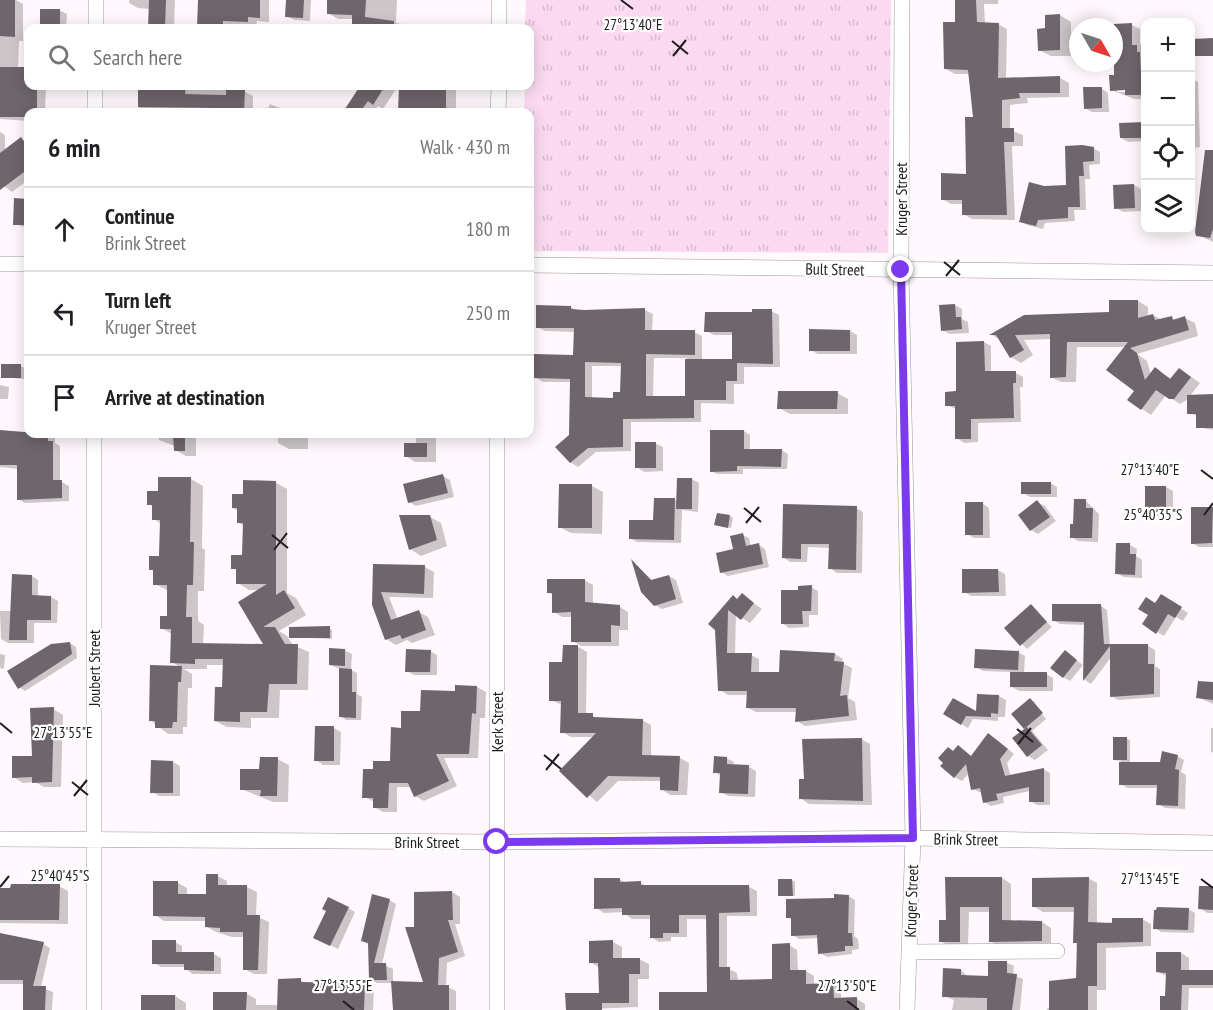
<!DOCTYPE html>
<meta charset="utf-8">
<style>
:root{--surface:#fff;--page:#f2f2f2;--text:#202124;--muted:#757577;--line:#e0e0e0}
body{margin:0;font-family:"PT Sans Narrow",sans-serif;background:var(--page);color:var(--text)}
.controls{position:absolute;right:18px;top:18px;display:grid;overflow:hidden;border-radius:12px;box-shadow:0 3px 15px #0003}
.controls button{width:54px;height:54px;display:grid;place-items:center;padding:0;border:0;border-bottom:2px solid var(--line);background:var(--surface);color:var(--text);font:30px sans-serif}
.compass{position:absolute;left:1069px;top:18px;width:54px;height:54px;border-radius:50%;background:var(--surface);box-shadow:0 3px 15px #0003;rotate:129deg}
.stop{position:absolute;width:18px;height:18px;margin:-14px;border:4px solid #7c3aed;border-radius:50%;background:#fff}
.stop.end{background:#7c3aed;border-color:#fff;box-shadow:0 2px 6px #0008}
.list{margin:0;padding:0;list-style:none}
h2{display:flex;justify-content:space-between;align-items:center;height:78px;margin:0;padding:0 24px;font-size:26px}
h2 small{font-size:20px;font-weight:400;color:var(--muted)}
.list li{display:grid;grid-template-columns:39px 1fr auto;gap:18px;align-items:center;box-sizing:border-box;height:84px;padding:0 24px;border-top:2px solid var(--line)}
.list b{display:block;font-size:22px;white-space:nowrap}
.list p{margin:0;font-size:20px;white-space:nowrap;color:var(--muted)}
.list em{font-size:20px;font-style:normal;color:var(--muted)}
.icon{flex:none;width:33px;height:33px;fill:none;stroke:currentColor;stroke-width:2;stroke-linecap:round;stroke-linejoin:round}
.map{position:relative;flex:none;width:1213px;height:1010px;overflow:hidden}
.search{position:absolute;background:var(--surface);box-shadow:0 3px 15px #0003;left:24px;top:24px;width:510px;height:66px;display:flex;align-items:center;gap:15px;box-sizing:border-box;padding:0 21px;border-radius:12px;color:var(--muted);font-size:22px}
.panel{position:absolute;background:var(--surface);box-shadow:0 3px 15px #0003;left:24px;top:108px;width:510px;height:330px;border-radius:12px}
.map>svg:first-child{display:block}
.park{fill:url(#park-tufts)}
.shadow{fill:#0003;fill-rule:evenodd}
.building{fill:#6f656c;fill-rule:evenodd}
.lines{fill:none;stroke-linecap:round;stroke-linejoin:round}
.minor-casing{stroke:#9d939a;stroke-width:16}
.minor{stroke:#fff;stroke-width:15}
.route{stroke:#7c3aed;stroke-width:8}
.ticks{fill:none;stroke:#1f1b1e;stroke-width:2}
.labels{text-anchor:middle;dominant-baseline:central;stroke-width:4.5;stroke-linejoin:round;paint-order:stroke}
.street-label{font-size:16px;fill:#1f1b1e;stroke:#fff}
.ticks-label{font-size:15px;text-anchor:middle;fill:#1f1b1e;stroke:#fff;stroke-width:4.5;stroke-linejoin:round;paint-order:stroke}
</style>
<div class="map">
<svg width="1213" height="1010" viewBox="0 0 1213 1010">
<defs>
<pattern id="park-tufts" width="24" height="20" patternUnits="userSpaceOnUse" patternTransform="scale(1.5)"><rect width="24" height="20" fill="#fbdaf1"/><path d="M3 7l-1-3M5 7V3M7 7l1-3M15 17l-1-3M17 17v-4M19 17l1-3" fill="none" stroke="#d7bace"/></pattern>
</defs>
<rect width="100%" height="100%" fill="#fff8fc"/>
<path class="park" d="M526,0H891L888,253L530,251V112H524L525,86H530V28H525Z"/>
<path class="shadow" d="M0,0H16L23,4V41H19L18,69H28V86H46L45,112H28V121L0,119Z
M129,0H175L174,28H149L150,9L138,8L129,3Z
M269,0V22L257,21L256,26L232,25V28H198L199,1Z
M287,0H311L310,21L294,20L287,16Z
M329,0H397L396,23L422,28H353V19H338L328,13Z
M956,0H998V4H984L985,24H998L1007,29L1006,80L1060,78L1069,83V97L1027,98L1028,103L1010,105V130L1023,135V146H1012L1015,220L972,219L963,214V204H951L942,199L967,175L975,118L970,74H955L946,69L957,24Z
M42,10H59L67,14L66,28H41Z
M1060,15L1071,22V56H1051L1039,50L1047,30Z
M282,24L289,28H278Z
M1132,25L1140,29V44L1146,43V99H1134L1111,90ZM1117,89H1132V92H1117Z
M1190,78L1198,82L1200,147L1190,148Z
M140,86L236,87L253,96V112H139Z
M352,86H398L383,109L378,106L373,112H352L347,109L359,90Z
M400,86H456V112H400Z
M1101,88L1108,93L1109,112H1092L1085,108Z
M270,104L290,112H266Z
M1146,123V141L1128,142L1121,138Z
M0,132L5,135V152L21,139L28,143V180L12,192L0,183Z
M1066,148H1093L1100,152V164L1089,165L1090,179H1085L1086,210H1074L1075,221L1045,223L1043,229L1027,225L1021,221L1068,186Z
M1213,163V242L1198,235Z
M1134,185L1141,189L1142,211L1123,212L1116,208Z
M16,200H28V228L15,224Z
M1138,301L1148,307V317L1153,315L1162,320L1185,318L1195,323L1198,336L1137,354L1147,361L1151,375L1155,369L1172,379L1180,369L1200,383L1190,396H1213V430L1198,427V416L1188,413V399L1180,404L1166,395L1151,415L1142,409L1126,347H1077L1076,382H1061L1051,377V339L1024,340L1033,355L1021,363L1011,357L1001,340L992,335L1024,317L1111,313Z
M955,305L962,309V319L968,322L969,333L950,334L942,330Z
M571,307L576,310H645L653,314L652,331L694,332L702,336V361H733L734,335H714L706,331L753,314L771,311L779,315L780,367H744V384H734V404L701,403V422H631V451L596,452L578,467L570,462L571,382H543L536,378L575,356V332L545,331L537,327ZM654,358H687L686,398L653,397ZM592,366H622V393L614,399H592Z
M850,331L857,335V354H818L810,350Z
M984,342L991,346V373H1016L1023,377V387H1020L1021,422L978,423V442L964,443L957,438L956,409L947,405L958,393Z
M21,366L24,368V379L2,377Z
M0,385L9,387L8,399H0Z
M837,393L848,399V414H790L779,408Z
M28,421V434H55V443L60,446V481L69,486V501L25,503L18,499L19,469L0,467V431L27,432Z
M744,431L750,435V450H781L788,454L787,469H743V474H717L711,471Z
M159,434H196V456H186L175,450V446L159,440Z
M278,434H308V449H289L278,443Z
M416,434H456V438H436V462H415L406,456L416,445Z
M655,443L663,447V471L644,472L637,467Z
M443,476L450,480L454,497L416,506L409,502Z
M191,479L203,486L202,548L205,550L204,591H198V621L204,625L203,645H266L241,602L261,590H249L238,583V571L233,568L243,557L244,526L238,522V511L233,508L244,496L275,482L287,489V593L296,598L306,615L279,631L287,636L293,645L309,652L308,690H280L279,718H251V728L227,727L215,721L224,688V665H207V669H184L192,674V688H188L187,727H183V734H168L150,720L180,667L172,662V634L161,628L168,618L169,591L155,584V572L150,569L161,558V524L154,519V507L149,504L159,493Z
M678,479H692L699,483L698,512L682,510L681,543L637,542L630,538L655,522L675,500L678,501Z
M1050,483L1057,487V497H1030L1023,493Z
M592,486L603,492L602,534L571,533L559,527Z
M1166,487L1173,491V516H1153L1146,512Z
M1085,500L1099,514L1098,542L1078,541L1071,537Z
M1037,502L1045,506L1056,521L1038,534L1031,530Z
M982,503L989,508L990,538H974L967,534Z
M784,506L856,508L863,512L862,573H837L830,568V548L808,547L807,562H790L783,557Z
M1212,508L1213,547H1199L1192,543Z
M730,516L733,518L731,528L716,525Z
M430,517L441,523L447,546L421,556L410,549Z
M743,535L749,538L751,547L759,545L765,549L769,567L728,576L721,572Z
M1130,545L1137,549L1136,556L1142,560V578L1124,577L1116,573Z
M633,562L653,581L669,576L676,580L683,603L662,609L655,605Z
M375,565L425,567L434,572L433,598L389,597L398,620L419,612L428,617L435,635L412,643L407,640L396,645L386,639Z
M998,570L1005,574L1006,596H971L964,592Z
M32,576L38,580V597H51L58,601L57,623H34V643H8L1,639L0,611H11Z
M584,580L593,585V604L620,607L628,612V630H619V646H581L572,641L573,617H562L554,612V595L549,593Z
M811,587L818,591V615H809V627L789,628L782,623L800,592Z
M742,595L762,609L750,623L736,614L735,654L751,655L759,659V673L780,674L835,654L843,659L842,663L852,668L848,698L855,702L857,720L805,726L797,721V712H756L748,708V695H728L720,690L717,629L710,624Z
M1161,596L1188,613L1183,621L1176,617L1164,636L1144,624Z
M1031,606L1052,627L1027,649L1006,628Z
M1101,606L1107,610L1110,646H1148L1155,650V666L1160,669V697L1118,700L1112,696V656L1091,684L1085,680V625L1060,624L1053,620Z
M329,628L332,630V639L290,637Z
M70,643L76,647L77,658L25,691L19,687Z
M577,646L587,652L586,714L601,719L642,720L651,725V757L680,758L689,763L687,795H670L661,789L662,781H618L597,802L561,771L594,737H571L562,732V705L551,700L564,664Z
M344,650L352,654L351,670L357,673V694L362,697L361,720H346L340,716V669L330,665Z
M430,651L437,655V675H414L407,671Z
M1018,652L1025,656L1024,674H1046L1053,678V691H1019L1012,687V672L983,671L976,667Z
M1066,652L1083,665L1070,681L1063,677Z
M0,654L5,655L4,669L0,668Z
M1213,684V704L1197,697Z
M477,687L486,692L485,718H480L478,758H444L457,786L424,801L415,796L412,787H397V812H383L374,807L375,802L364,797L374,770L391,762L403,729L422,713L457,692Z
M999,696L1006,700L1005,717H998V721L973,719L968,728L945,714L977,713Z
M1030,700L1037,703H1033L1046,719L1032,731L1048,750L1035,760L1028,756L1014,739L1027,729L1024,727Z
M53,709L63,715L61,787H44L35,782L23,783L13,777L33,757Z
M334,728L341,732L340,765H323L316,760Z
M1211,728H1213V753L1211,751Z
M861,739L870,744L872,805L809,804L800,798Z
M996,739L1014,754L1007,763L1011,777L1043,769L1050,773V805H1037L1030,801V791L1003,797L1004,803L991,806L984,802L982,793L972,789L969,773L962,781L954,777V752L972,757Z
M1127,739L1130,740V764L1161,763L1177,756L1184,760L1181,772L1186,775L1185,809L1165,808L1158,804L1159,788H1127L1121,784V761L1115,760Z
M726,758L734,762L733,766L749,767L756,771L755,797L728,796L721,792V776L715,772Z
M277,759L289,765L288,802H273L241,789Z
M153,762H173L180,766V796H159L152,792Z
M217,876L227,881V887H247L257,892L256,916L269,922L267,974H254L244,969L245,937H232L216,932L207,927V921H164L155,915L178,883L187,888V895H207Z
M1002,878L1011,884V922H1042L1051,928V946H999L990,941L991,912H969L968,946H949L940,941L947,921V879Z
M1088,878L1097,883V924L1142,919L1151,924V946L1106,948V990H1097V1010H1046L1078,979L1075,912H1043L1033,906Z
M619,879L626,883H641L648,887H749L757,891V916H727V968L737,973L738,981H774L789,945L797,950L798,971H806L814,976V985L833,984L841,989V999H857L865,1004V1010H663L709,993L708,919H687V937H671V941L659,942L651,937V919H632L623,912L604,913L596,908Z
M792,880L795,882V896L780,895Z
M59,886L68,891V924L0,923V889Z
M1213,888V913H1207L1200,908Z
M452,892L460,897V924H455L465,956L447,963L446,986L456,991V1010H394L393,983H377L370,979V945L362,941L389,900L396,904L382,964L393,969V983H425L416,928Z
M848,896L855,900L854,936L858,939L859,949L852,950V954L827,957L820,953L819,938L799,939L793,935L792,920L788,917Z
M348,908L355,912L338,949L322,941Z
M1188,909L1195,913L1194,933L1161,932L1155,928Z
M0,934L43,944L50,948L41,987L53,992L52,1010H24V984H0Z
M175,942L182,946V953L214,954L221,958V974H192L185,967H161L154,963Z
M613,942L622,947V959H639L649,964V979H638V1007L567,1010L600,995V968L590,962Z
M1181,953L1189,958V972H1213V988H1189L1188,1010H1161L1166,998L1167,976L1157,972Z
M1007,963L1014,966L1013,975L1023,979L1020,1010H952L954,1000L944,996L961,970L968,977L989,978Z
M300,980L307,984H365L374,990L373,1010H215L246,993L256,999V1005H279Z
M143,996H175L186,1003V1010H143Z"/>
<path class="building" d="M0,0H15V37L0,36Z
M149,0H166L165,28H148Z
M198,0H260V18L248,17V22L223,21V28H197Z
M286,0H304L303,18L285,17Z
M327,0H366L365,17L394,21V28H352V15L327,14Z
M955,0H976L977,22L999,23L998,78L1060,76V93H1019L1020,98L1002,100V128H1014V142H1004L1007,215H962V200H941V173L966,174L965,117H973L968,70L944,69L943,22H955Z
M40,9H60V28H40Z
M1060,14V50L1038,51L1037,29L1045,28V15Z
M1132,23V45H1137V52H1140L1142,95H1125V90L1110,91L1109,75H1114V24Z
M1213,38V56H1191V39Z
M0,67H28V86H37V112H28V117H0Z
M138,86H186L185,94L226,95V89L245,90L244,112H219V108L138,107Z
M360,86H385L373,105L368,101L360,112H343Z
M399,86H446V112H398Z
M1083,87H1102V108L1084,109Z
M1146,122V138H1120L1119,123Z
M21,137L28,147V169L0,190V153Z
M1082,145L1094,147V161L1083,162L1084,176H1079L1080,207H1068V218L1038,220L1036,226L1019,222L1029,182L1044,186L1066,185L1065,146Z
M1205,150H1213V229L1210,238L1196,236L1195,232Z
M1134,184L1135,208L1114,209L1113,185Z
M14,198L28,199V225H13Z
M1109,300H1138V318L1153,314L1155,320L1172,316L1173,320L1185,316L1189,330L1130,348L1137,353L1145,380L1155,367L1170,379L1179,368L1191,377L1174,399H1169L1156,390L1141,410L1127,400L1134,391L1106,370L1128,342H1067L1066,377L1050,378V334L1015,335L1024,350L1010,358L996,335H989L1024,315L1109,312Z
M955,304L956,317H961L962,329L941,331L939,305Z
M536,305L571,306V309L584,310L645,308V330H695V355L646,354V396H685V359H732V332H704L705,312H752V309H772L773,364L737,363V381H726V400H694V418L623,419V447L588,448L570,463L555,447L569,435L570,379L534,378V354L573,355L574,328H536ZM585,362L621,363L620,392H613V398L585,397Z
M809,329L850,330V351H809Z
M984,341L985,371H1016V383H1013L1014,418L971,419V439H955V406H945V392L956,391V342Z
M1,364H21V378H1Z
M778,391H838L837,409H777Z
M1213,394V428H1196V414H1187V395Z
M0,430L48,434V441H53V480H62V498L17,500V465H0Z
M710,430H744V449H782L781,467L737,466V471L710,472Z
M173,434H185V451H174Z
M635,442H656V468H635Z
M404,443H427V457H404Z
M443,474L448,493L408,503L403,484Z
M158,477H191L190,542H194L193,585H187L186,617H192V643L263,644L238,602L267,584H236V569H231V555H242L243,523H237V508H232V494H243V480L276,481V595L284,590L295,608L263,627H275L285,644H298L297,684H269L267,712H240V722L214,721L215,687H222L223,659H195V664L170,663L171,629H160V616H167V585H153V570H149V556H159L160,520H152V505H147V491H158Z
M677,478H692V509H676Z
M1021,482H1051V494H1021Z
M559,484H592V528H558Z
M1145,486H1166V513H1145Z
M654,498H675L674,540L629,539V520H653Z
M1074,499H1086V508H1093L1092,538H1070V524H1073Z
M1037,500L1050,517L1030,531L1018,515Z
M965,502H983V535H965Z
M783,504L857,506L856,570L828,569L829,544H801V559L782,558Z
M1191,507H1213L1212,543L1191,544Z
M717,513L730,515L728,528L714,525Z
M399,515H430L437,540L409,550Z
M743,533L746,546L759,543L763,564L720,573L716,553L733,549L730,536Z
M1116,543H1130V554H1136L1135,575L1115,574Z
M631,559L651,580L669,575L676,599L654,606L641,592Z
M373,564L425,565L424,594L381,592L391,620L419,610L426,630L402,639L400,635L385,640L372,605Z
M962,569H998L999,592L962,593Z
M12,574L32,575V595L51,596V620H27V640H9Z
M547,579H585V602L620,605V626L611,625V642H571V612L552,613V593H547Z
M812,585L811,611H802L803,624H781V590H798V586Z
M742,593L754,603L741,620L728,610L727,653H752L751,672H779L780,650L835,653L834,661L844,662L840,696L847,695L849,716L795,722L796,708H746L747,691H718L715,630L708,624L733,595L737,599Z
M1161,594L1182,607L1175,618L1168,614L1156,634L1142,624L1148,615L1138,609L1146,597L1155,603Z
M1031,604L1047,622L1020,646L1004,628Z
M1052,604H1101L1104,644H1148V664H1154V694L1110,697V646L1083,681L1084,622L1052,621Z
M330,626V638H289V627Z
M70,642L72,654L18,689L7,671L51,644Z
M563,645H578V713H593V717L643,719L642,755L680,756L678,791L660,790V777L608,776L587,798L559,771L596,733H560L561,701H549V662H562Z
M329,648L345,649V666L329,665Z
M406,649L431,650L430,672H405Z
M975,649L1019,651L1018,670L974,668Z
M1065,650L1077,660L1063,678L1050,668Z
M150,665L182,666L181,682H178L177,722H173L172,728H155V721H149Z
M339,668L352,669V692H356V718L339,717Z
M1010,672H1047V687H1010Z
M1198,681L1213,682V700L1196,698Z
M455,685L477,686L476,714L472,713L469,754H436L449,781L414,797L408,783H389L388,808H373V798H362L363,769H373V761H390L391,727L401,728V711H420L421,690L455,691Z
M977,694L999,695L998,714L991,713V717L966,716L961,725L943,714L953,698L976,711Z
M1030,698L1043,713L1024,729L1011,714Z
M54,707L52,782L32,783V777L12,778V756H32L30,708Z
M315,726H334V761H314Z
M1027,727L1042,745L1027,757L1012,738Z
M988,733L1008,749L1000,759L1005,776L1044,768V802H1029V787L996,794L998,800L983,803L980,788L971,790L966,764L954,778L940,766L943,763L938,758L948,747L953,751L958,745L971,756Z
M1113,737H1127V760H1113Z
M862,738L863,801L799,799V779H804L802,739Z
M1162,751L1178,755L1175,769L1179,770L1178,806L1156,805L1157,785H1119V762H1160Z
M714,756L727,757V764L749,765L748,794L719,793L720,773H713Z
M260,757H278L277,796H260L261,790H240V769H259Z
M151,760L173,761V793H150Z
M206,874H218V885H247V915H260L258,970H243V932H220V928L205,927V917L153,916V881H178V894H206Z
M945,877H1002V920L1042,921V941L989,942V907H960V942H939V920H946Z
M1089,877L1088,922L1112,923V918H1143V942L1097,943V986H1088V1010H1049V981L1076,978L1077,943H1073L1074,907H1032V878Z
M594,878H620V882L641,881V885H749L750,912L719,913V967H730V980L772,979V944L790,943V970H806V984L833,983L834,998L857,997V1010H659V992H707L706,915H679V933H663V938H650V915H622V908L594,909Z
M778,879H792L793,896H778Z
M11,884H60L59,920H0V888H10Z
M1199,886H1213V910L1198,909Z
M452,891L453,920H448L458,952L439,958L438,985H449V1010H393L391,981L423,982L405,927H414V892Z
M372,894L390,899L374,963H386L387,980H369L368,943L361,941Z
M834,894L849,895L848,933H852L853,946H845V951L818,954L817,935L791,936V918H786V899L834,898Z
M328,897L349,907L330,946L313,938L326,911L322,909Z
M1157,907L1189,908L1188,930L1153,929L1154,910H1156Z
M0,933L44,942L33,986H46L45,1010H23V980H0Z
M152,940H176V952H214V971L184,970V964H152Z
M613,940V958H640V974H629V1003H602V1010H566L565,993H599L598,963H589V941Z
M1156,952H1181V970H1213V985H1182L1181,1010H1160V996H1165L1166,973L1156,972Z
M988,961H1007V973L1017,974L1012,1010H987V998L942,997L943,968L961,969V975L988,976Z
M301,978V982L365,983L364,1010H277L278,979Z
M213,992H247L246,1010H213Z
M141,995H175V1010H141Z"/>
<g class="lines">
<defs>
<path id="minor" d="M902,0L901,270L913,838L907,1010
M96,28V0
M499,28V0
M95,112V86
M498,112L499,86
M0,264H28
M530,265L1213,273
M0,839L497,842L913,838L1213,843
M909,952L1057,951
M94,1010V434
M497,1010V434"/>
</defs>
<use href="#minor" class="minor-casing"/>
<use href="#minor" class="minor"/>
</g>
<g class="lines">
<path class="route" d="M497,842L913,838L901,270"/>
</g>
<path class="ticks" d="M621,0L633,9M672,41L688,54M673,56L686,40M944,262L960,275M946,276L959,260M1201,470L1213,479M744,508L761,522M1204,515L1213,503M746,523L759,507M272,535L288,548M274,550L287,533M0,723L12,733M1017,729L1033,742M1018,744L1031,728M544,755L561,769M546,770L559,754M72,782L88,795M74,796L87,780M1201,879L1213,888M0,887L9,876M343,1001L354,1010M847,1001L859,1010"/>
<g class="labels">
<g class="street-label">
<text transform="translate(901 199) rotate(-90)">Kruger Street</text>
<text transform="translate(835 269) rotate(1)">Bult Street</text>
<text transform="translate(94 668) rotate(-90)">Joubert Street</text>
<text transform="translate(497 722) rotate(-90)">Kerk Street</text>
<text transform="translate(966 839) rotate(1)">Brink Street</text>
<text x="427" y="842">Brink Street</text>
<text transform="translate(911 901) rotate(-88)">Kruger Street</text>
</g>
</g>
<g class="ticks-label">
<text x="633" y="30">27°13'40"E</text>
<text x="1150" y="475">27°13'40"E</text>
<text x="1153" y="520">25°40'35"S</text>
<text x="63" y="738">27°13'55"E</text>
<text x="60" y="881">25°40'45"S</text>
<text x="1150" y="884">27°13'45"E</text>
<text x="343" y="991">27°13'55"E</text>
<text x="847" y="991">27°13'50"E</text>
</g>
</svg>
<div class="controls">
<button>+</button>
<button>−</button>
<button><svg class="icon" aria-label="locate" viewBox="0 0 24 24"><circle cx="12" cy="12" r="6"/><path d="M12 2v4M12 18v4M2 12h4M18 12h4"/></svg></button>
<button><svg class="icon" aria-label="layers" viewBox="0 0 24 24"><path d="M12 4l9 5-9 5-9-5zM3 14l9 5 9-5"/></svg></button>
</div>
<svg class="compass" viewBox="-18 -18 36 36"><path d="M0-13l5 13h-10z" fill="#e53935"/><path d="M0 13l5-13h-10z" fill="#757577"/></svg>
<div class="stop" style="left:497px;top:842px"></div>
<div class="stop end" style="left:901px;top:270px"></div>
<div class="search"><svg class="icon" aria-label="search" viewBox="0 0 24 24"><circle cx="10" cy="10" r="6"/><path d="M15 15l6 6"/></svg>Search here</div>
<section class="panel">
<h2>6 min<small>Walk · 430 m</small></h2>
<ul class="list">
<li><svg class="icon" aria-label="ahead" viewBox="0 0 24 24"><path d="M12 20V5M6 11l6-6 6 6"/></svg><div><b>Continue</b><p>Brink Street</p></div><em>180 m</em></li>
<li><svg class="icon" aria-label="left" viewBox="0 0 24 24"><path d="M17 20v-9H6M10 6l-5 5 5 5"/></svg><div><b>Turn left</b><p>Kruger Street</p></div><em>250 m</em></li>
<li><svg class="icon" aria-label="arrive" viewBox="0 0 24 24"><path d="M6 21V4h12l-3 4 3 4H6"/></svg><div><b>Arrive at destination</b></div></li>
</ul>
</section>
</div>
